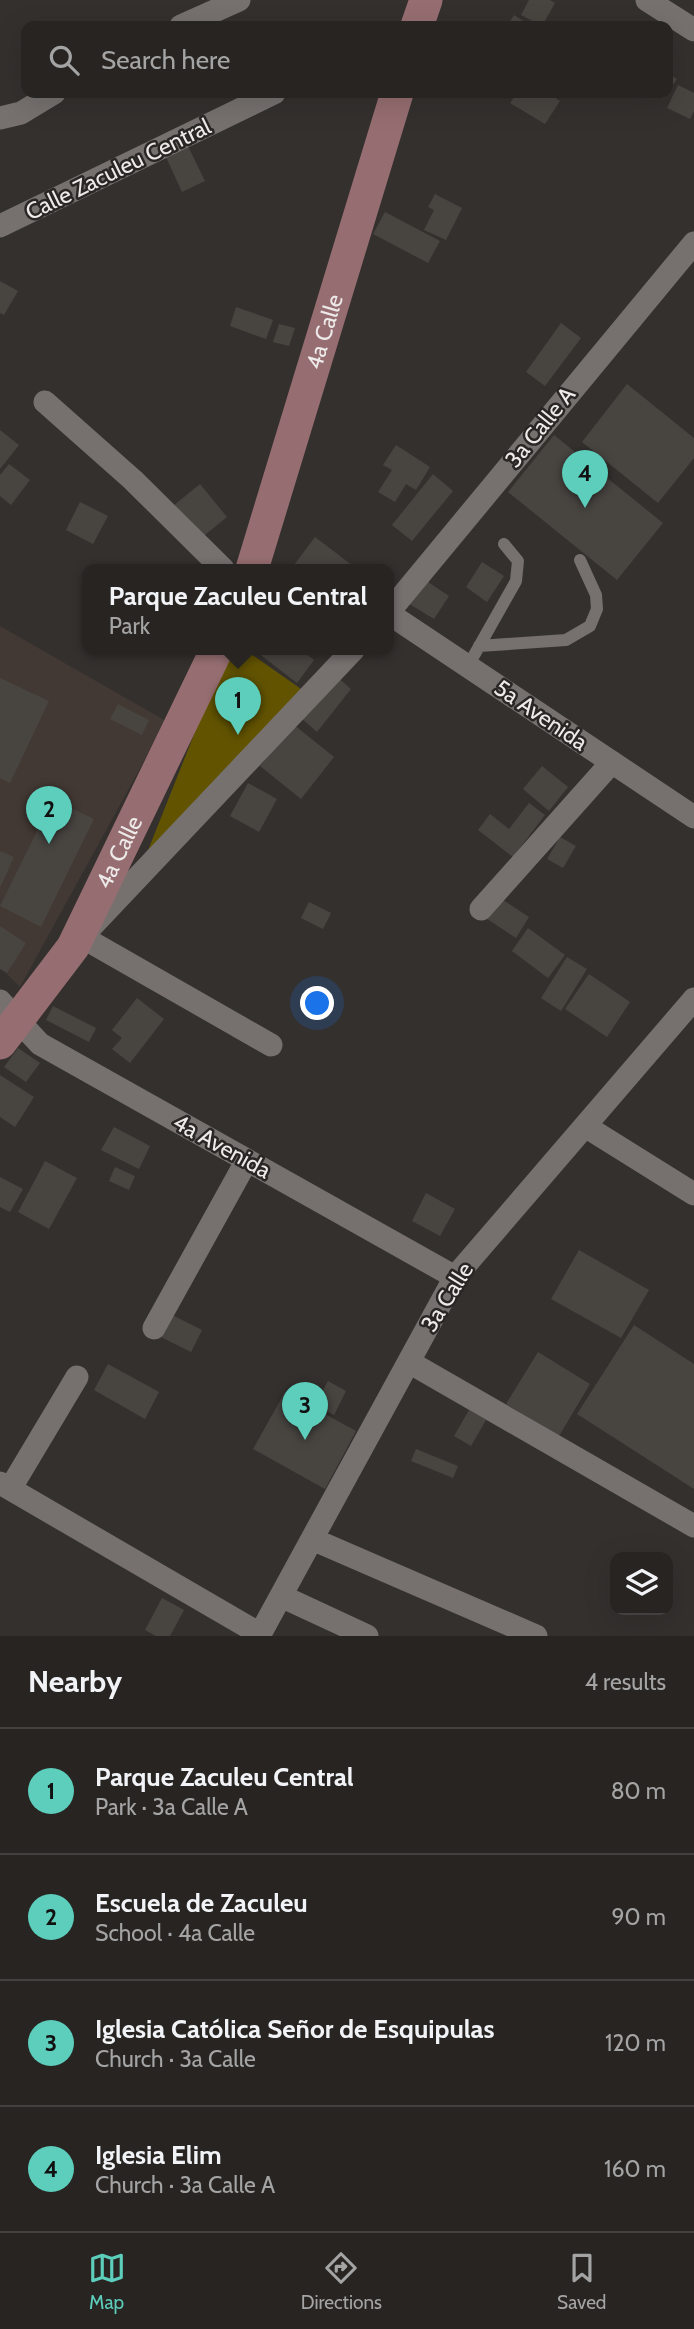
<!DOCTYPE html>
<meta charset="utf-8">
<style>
:root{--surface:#272422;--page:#2f2c2a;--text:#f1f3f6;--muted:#a4a4a5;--line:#434140;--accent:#5ccebb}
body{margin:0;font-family:Cabin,sans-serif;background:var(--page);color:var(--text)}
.controls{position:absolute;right:21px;bottom:21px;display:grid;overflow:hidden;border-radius:14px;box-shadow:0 7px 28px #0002}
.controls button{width:63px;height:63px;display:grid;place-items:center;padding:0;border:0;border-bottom:2px solid var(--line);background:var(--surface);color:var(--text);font:35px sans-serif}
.you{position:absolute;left:318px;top:1004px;width:24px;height:24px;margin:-18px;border:5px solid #fff;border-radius:50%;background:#1a73e8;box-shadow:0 0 0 10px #1a73e833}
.badge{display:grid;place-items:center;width:46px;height:46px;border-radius:50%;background:var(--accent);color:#111;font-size:23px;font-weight:700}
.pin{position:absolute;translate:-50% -58px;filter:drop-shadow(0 2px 4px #0008)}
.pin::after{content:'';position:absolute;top:37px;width:24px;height:21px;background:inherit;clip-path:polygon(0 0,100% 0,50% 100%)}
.popup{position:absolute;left:82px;top:564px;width:312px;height:91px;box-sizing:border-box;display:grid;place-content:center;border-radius:14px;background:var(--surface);filter:drop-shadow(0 2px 5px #0005);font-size:23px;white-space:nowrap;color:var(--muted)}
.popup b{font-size:26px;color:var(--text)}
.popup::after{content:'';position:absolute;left:50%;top:100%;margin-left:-14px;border:14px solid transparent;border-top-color:var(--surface)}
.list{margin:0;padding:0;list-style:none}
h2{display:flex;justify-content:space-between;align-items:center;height:91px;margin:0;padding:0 28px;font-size:30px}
h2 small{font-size:23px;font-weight:400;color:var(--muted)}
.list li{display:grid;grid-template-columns:46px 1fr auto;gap:21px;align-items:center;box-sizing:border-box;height:126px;padding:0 28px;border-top:2px solid var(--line)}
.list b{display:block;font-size:26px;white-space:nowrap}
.list p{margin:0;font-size:23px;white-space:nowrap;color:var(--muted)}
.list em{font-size:23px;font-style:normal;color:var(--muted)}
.icon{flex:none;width:38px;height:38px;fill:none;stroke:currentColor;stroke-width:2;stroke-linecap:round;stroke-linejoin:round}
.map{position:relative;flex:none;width:694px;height:1636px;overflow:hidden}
.search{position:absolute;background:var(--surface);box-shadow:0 7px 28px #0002;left:21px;right:21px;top:21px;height:77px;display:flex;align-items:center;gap:18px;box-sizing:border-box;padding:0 24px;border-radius:14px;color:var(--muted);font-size:26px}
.sheet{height:595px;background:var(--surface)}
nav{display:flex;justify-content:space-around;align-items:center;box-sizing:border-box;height:98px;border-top:2px solid var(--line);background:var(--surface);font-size:19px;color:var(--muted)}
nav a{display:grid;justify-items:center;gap:4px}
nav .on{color:var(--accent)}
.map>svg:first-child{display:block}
.built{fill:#423834}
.green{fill:#615300}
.building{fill:#484541}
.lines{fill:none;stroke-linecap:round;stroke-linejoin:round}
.lane{stroke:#76716f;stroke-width:12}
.street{stroke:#76716f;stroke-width:23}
.secondary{stroke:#966e71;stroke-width:33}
.labels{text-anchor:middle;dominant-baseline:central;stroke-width:5;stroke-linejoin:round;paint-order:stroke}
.street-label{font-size:23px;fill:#edeae9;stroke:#2a2624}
</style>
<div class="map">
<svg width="694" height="1636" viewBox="0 0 694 1636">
<rect width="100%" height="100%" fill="#34302e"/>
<path class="built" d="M0,626L166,721L20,987L0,967Z"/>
<path class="green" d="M228,649H244L314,698L139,873Z"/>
<path class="building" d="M529,0H550L555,3L542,26L521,15Z
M514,15L531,26H507Z
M668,73L677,79L664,98L656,93H668Z
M678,85L694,93V111L690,119L667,108Z
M517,93H548L560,101L545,124L510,103Z
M187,144L205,181L182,192L165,155Z
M435,194L462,208L446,240L424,230L434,210L428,207Z
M385,212L440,241L428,263L373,234Z
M0,281L18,291L4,315L0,313Z
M236,307L273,320L266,339L230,326Z
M561,323L581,338L545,386L526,372Z
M279,324L295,328L289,346L273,342Z
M627,384L694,438V458L658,503L582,442Z
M0,430L19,445L0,469Z
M554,435L663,523L617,580L508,492Z
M396,445L430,467L416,490L406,484L395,502L378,492L392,470L383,465Z
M9,464L30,480L11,505L0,496V475Z
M433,474L453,491L412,541L392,525Z
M200,484L227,517L200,539L173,506Z
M80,502L108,516L93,544L66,530Z
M315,537L357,569H291Z
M482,562L504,576L487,602L466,587Z
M422,578L449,596L434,619L406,602Z
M253,649H300L314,660L297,683Z
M335,675L351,689L317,732L301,718Z
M0,678L49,701L10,783L0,778Z
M118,704L149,720L142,735L110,719Z
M293,724L334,757L301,799L260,766Z
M542,766L568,787L549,811L523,789Z
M248,783L277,799L259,832L230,816Z
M53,799L94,819L41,927L0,906Z
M529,803L545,815L513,857L478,830L490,814L509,829Z
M560,837L576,846L563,868L547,859Z
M0,851L14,857L0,888Z
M497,896L529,917L516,938L484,917Z
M309,902L331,913L323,929L301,918Z
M0,926L26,943L7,973L0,969Z
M528,928L565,955L548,978L512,951Z
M567,957L587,969L561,1011L541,998Z
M589,974L630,1002L607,1037L565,1009Z
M137,998L164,1019L130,1063L112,1049L122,1038L112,1030Z
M53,1006L96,1028L89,1042L46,1020Z
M18,1048L40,1063L26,1082L4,1067Z
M0,1075L34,1097L15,1127L0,1117Z
M114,1127L150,1146L139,1169L101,1150Z
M45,1161L77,1178L49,1229L18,1212Z
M115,1167L135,1176L129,1190L109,1181Z
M0,1177L23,1189L10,1212L0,1207Z
M426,1193L455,1209L440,1236L412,1221Z
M579,1250L649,1290L621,1338L551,1299Z
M168,1313L202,1330L191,1352L157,1335Z
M634,1325L694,1364V1489L577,1414Z
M538,1352L590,1384L559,1436L506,1404Z
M108,1364L159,1392L145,1419L94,1390Z
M328,1381L346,1391L334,1415L315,1405Z
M285,1392L356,1431L325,1489L253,1449Z
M469,1410L486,1420L471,1446L454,1436Z
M416,1449L458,1466L453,1478L411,1461Z
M162,1598L184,1610L170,1636H156L145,1630Z"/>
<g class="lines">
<path class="lane" d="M479,646L566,640L590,626L597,609L596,595L580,560
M468,666L516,581L518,561L504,544"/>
<path class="street" d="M647,0L694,30
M181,26L239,0
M0,118L21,113L54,93
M0,226L274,93
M45,402L133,480L223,569
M388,613L694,243
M388,613L694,817
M481,909L612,762
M89,929L354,649
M82,937L271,1045
M0,1001L40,1044L455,1277
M585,1126L694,1194
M154,1328L247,1160
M409,1362L694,1526
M0,1483L260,1634
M10,1489L77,1377
M312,1539L536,1636
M281,1596L367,1636
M259,1636L455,1277L694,999"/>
<g class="secondary">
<path d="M417,26L426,0"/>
<path id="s1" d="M252,569L397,93"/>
<path id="s2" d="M0,1043L73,947L217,649"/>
</g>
</g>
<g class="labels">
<g class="street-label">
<text transform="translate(118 169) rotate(-26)">Calle Zaculeu Central</text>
<text stroke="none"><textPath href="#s1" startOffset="248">4a Calle</textPath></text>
<text transform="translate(540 427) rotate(-51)">3a Calle A</text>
<text transform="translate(541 715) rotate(34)">5a Avenida</text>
<text stroke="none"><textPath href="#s2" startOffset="226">4a Calle</textPath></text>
<text transform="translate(222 1146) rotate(29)">4a Avenida</text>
<text transform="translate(447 1297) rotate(-58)">3a Calle</text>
</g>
</g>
</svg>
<div class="controls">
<button><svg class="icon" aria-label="layers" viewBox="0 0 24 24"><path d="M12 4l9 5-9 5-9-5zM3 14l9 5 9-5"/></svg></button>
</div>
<div class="you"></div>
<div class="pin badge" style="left:238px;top:735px">1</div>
<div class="popup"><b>Parque Zaculeu Central</b>Park</div>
<div class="pin badge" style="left:49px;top:844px">2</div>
<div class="pin badge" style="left:305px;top:1440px">3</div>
<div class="pin badge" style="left:585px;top:508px">4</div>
<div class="search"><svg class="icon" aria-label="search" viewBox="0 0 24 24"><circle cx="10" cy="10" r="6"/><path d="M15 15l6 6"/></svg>Search here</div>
</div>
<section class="sheet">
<h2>Nearby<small>4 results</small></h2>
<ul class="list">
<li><span class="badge">1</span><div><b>Parque Zaculeu Central</b><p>Park · 3a Calle A</p></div><em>80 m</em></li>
<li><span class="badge">2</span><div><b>Escuela de Zaculeu</b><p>School · 4a Calle</p></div><em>90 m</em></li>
<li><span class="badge">3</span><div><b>Iglesia Católica Señor de Esquipulas</b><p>Church · 3a Calle</p></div><em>120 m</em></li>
<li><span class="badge">4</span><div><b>Iglesia Elim</b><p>Church · 3a Calle A</p></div><em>160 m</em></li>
</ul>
</section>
<nav>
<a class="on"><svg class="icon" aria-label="map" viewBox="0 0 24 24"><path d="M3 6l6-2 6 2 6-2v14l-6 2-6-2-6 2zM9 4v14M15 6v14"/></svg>Map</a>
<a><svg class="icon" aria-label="directions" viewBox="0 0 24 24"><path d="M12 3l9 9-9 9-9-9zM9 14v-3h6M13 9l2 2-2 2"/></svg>Directions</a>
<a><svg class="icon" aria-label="saved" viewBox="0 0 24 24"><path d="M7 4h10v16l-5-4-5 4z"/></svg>Saved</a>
</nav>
